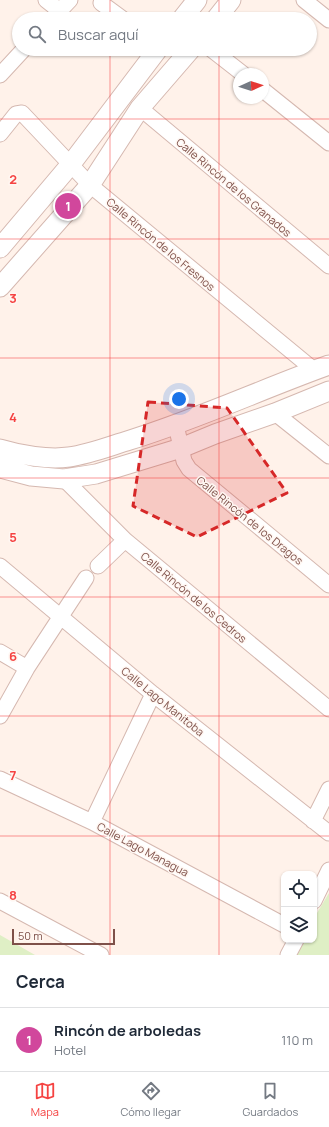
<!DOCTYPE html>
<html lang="es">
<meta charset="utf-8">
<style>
:root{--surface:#fff;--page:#f2f2f3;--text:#1f2937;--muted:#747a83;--line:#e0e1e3;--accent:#f54342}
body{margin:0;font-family:Manrope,sans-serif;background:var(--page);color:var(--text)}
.controls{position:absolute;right:12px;bottom:12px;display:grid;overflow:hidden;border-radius:8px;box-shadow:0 1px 3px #0004}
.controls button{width:36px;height:36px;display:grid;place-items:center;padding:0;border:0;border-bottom:1px solid var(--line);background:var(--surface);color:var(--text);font:20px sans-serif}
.compass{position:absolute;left:233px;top:68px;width:36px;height:36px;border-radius:50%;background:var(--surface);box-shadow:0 1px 3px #0004;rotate:87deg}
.scale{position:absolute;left:12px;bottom:10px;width:103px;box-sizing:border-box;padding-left:4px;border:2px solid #7e5049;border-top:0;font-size:11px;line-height:14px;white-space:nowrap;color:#7e5049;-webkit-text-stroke:3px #fff7f2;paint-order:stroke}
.you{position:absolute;left:179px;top:399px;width:14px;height:14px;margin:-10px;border:3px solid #fff;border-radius:50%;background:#1a73e8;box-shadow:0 0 0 6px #1a73e833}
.badge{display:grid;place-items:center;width:26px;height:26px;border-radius:50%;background:var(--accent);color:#fff;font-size:13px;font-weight:700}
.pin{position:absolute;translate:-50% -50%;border:2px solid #fff;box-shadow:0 1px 4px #0006}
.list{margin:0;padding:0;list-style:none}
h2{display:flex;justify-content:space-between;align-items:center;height:52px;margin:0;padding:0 16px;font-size:17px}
h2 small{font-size:13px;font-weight:400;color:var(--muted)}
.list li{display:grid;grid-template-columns:26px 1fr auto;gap:12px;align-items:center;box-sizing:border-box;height:64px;padding:0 16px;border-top:1px solid var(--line)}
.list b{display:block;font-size:15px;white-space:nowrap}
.list p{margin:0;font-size:13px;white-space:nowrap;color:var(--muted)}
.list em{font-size:13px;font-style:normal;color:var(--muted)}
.icon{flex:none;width:22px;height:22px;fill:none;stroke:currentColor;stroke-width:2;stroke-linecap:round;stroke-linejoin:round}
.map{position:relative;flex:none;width:329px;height:955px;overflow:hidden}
.search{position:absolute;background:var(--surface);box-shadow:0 1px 3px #0004;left:12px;right:12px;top:12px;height:44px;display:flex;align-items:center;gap:10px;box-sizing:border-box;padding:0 14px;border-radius:22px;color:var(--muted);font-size:15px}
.sheet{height:116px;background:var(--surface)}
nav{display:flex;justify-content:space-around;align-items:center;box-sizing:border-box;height:56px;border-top:1px solid var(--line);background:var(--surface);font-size:11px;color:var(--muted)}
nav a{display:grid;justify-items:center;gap:2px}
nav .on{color:var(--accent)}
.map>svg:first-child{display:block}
.green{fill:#dfefc5}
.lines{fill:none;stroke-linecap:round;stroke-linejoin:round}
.minor-casing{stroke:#d5b8b0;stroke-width:17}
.tertiary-casing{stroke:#d5b8b0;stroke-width:21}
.minor{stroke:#fff;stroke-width:15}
.tertiary{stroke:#fff;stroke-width:19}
.marked{fill:#d62828;fill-opacity:0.2;stroke:#d62828;stroke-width:3;stroke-dasharray:8 5;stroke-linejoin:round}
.grid{fill:none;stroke:#f54342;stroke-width:1;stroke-opacity:0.55}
.labels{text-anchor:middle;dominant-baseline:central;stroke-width:3;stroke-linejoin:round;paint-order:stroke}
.street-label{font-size:11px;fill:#7e5049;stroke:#fff7f2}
.grid-label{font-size:13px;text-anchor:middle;font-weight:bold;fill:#f54342;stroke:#fff7f2;stroke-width:3;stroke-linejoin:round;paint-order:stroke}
</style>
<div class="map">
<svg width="329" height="955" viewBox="0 0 329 955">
<rect width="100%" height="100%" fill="#fff2ea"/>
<path class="green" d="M329,893V955H292L301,940H314V918Z
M0,935L35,955H0Z"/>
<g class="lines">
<defs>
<path id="minor" d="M46,0L60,11
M304,0L329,20
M101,3L123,19
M52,19L70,0
M211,49L243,74
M0,75L24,49
M263,90L329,143
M140,108L329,266
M0,134L16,114L22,113L90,185L314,370
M275,413L329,456
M176,425L184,461L189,469L329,585
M64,479L125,540L329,709
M0,566L153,694L329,833
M98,566L125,540
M0,652L27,668
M0,716L27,668L86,578
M0,779L92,822L284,925
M313,821L329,789
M92,822L153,694
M0,901L101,955
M314,901L329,870
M288,955L296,940"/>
<path id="tertiary" d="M182,19L197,0
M216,19L231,0
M0,248L71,164L158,49
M0,287L90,185L140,108L191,49
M0,449C20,455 48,460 69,457C90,454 110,446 130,440C198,419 262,389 329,365
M0,468L31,476L64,479L96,474L181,448L215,434L275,413L329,391"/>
</defs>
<use href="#minor" class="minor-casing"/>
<use href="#tertiary" class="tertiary-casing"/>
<use href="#minor" class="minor"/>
<use href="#tertiary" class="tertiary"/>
</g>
<path class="marked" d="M148,402L227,408L287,493L197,537L133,506Z"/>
<path class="grid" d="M110,0V19M219,0V19M110,49V955M219,49V955M0,119H329M0,239H329M0,358H329M0,478H329M0,597H329M0,716H329M0,836H329"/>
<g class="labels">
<g class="street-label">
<text transform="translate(234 187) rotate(40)">Calle Rincón de los Granados</text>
<text transform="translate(161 244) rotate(40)">Calle Rincón de los Fresnos</text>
<text transform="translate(250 520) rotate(39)">Calle Rincón de los Dragos</text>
<text transform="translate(194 597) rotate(40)">Calle Rincón de los Cedros</text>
<text transform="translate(163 701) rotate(39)">Calle Lago Manitoba</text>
<text transform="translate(143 849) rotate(28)">Calle Lago Managua</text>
</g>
</g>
<g class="grid-label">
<text x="13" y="184">2</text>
<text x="13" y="303">3</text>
<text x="13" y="422">4</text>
<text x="13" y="542">5</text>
<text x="13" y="661">6</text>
<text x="13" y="780">7</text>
<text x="13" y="900">8</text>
</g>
</svg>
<div class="controls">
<button><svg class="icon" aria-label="locate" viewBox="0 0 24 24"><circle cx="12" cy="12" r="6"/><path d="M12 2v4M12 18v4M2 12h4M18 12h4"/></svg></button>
<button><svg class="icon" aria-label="layers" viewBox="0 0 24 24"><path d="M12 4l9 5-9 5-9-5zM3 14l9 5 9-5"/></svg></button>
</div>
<svg class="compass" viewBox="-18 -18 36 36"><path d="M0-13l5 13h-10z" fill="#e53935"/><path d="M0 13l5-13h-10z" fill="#747a83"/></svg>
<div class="scale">50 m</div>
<div class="you"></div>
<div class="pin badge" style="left:68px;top:206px;background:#d1479c">1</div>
<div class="search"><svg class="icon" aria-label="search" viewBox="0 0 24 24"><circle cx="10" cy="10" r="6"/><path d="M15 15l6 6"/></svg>Buscar aquí</div>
</div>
<section class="sheet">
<h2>Cerca<small></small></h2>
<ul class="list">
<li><span class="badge" style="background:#d1479c">1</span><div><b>Rincón de arboledas</b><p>Hotel</p></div><em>110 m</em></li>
</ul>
</section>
<nav>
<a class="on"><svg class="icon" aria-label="map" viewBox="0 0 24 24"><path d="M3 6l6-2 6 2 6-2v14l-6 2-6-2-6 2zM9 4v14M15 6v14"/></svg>Mapa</a>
<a><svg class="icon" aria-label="directions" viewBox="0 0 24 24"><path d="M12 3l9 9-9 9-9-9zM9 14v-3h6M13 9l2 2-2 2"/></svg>Cómo llegar</a>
<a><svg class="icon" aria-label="saved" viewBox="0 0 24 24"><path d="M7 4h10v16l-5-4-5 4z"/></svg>Guardados</a>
</nav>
